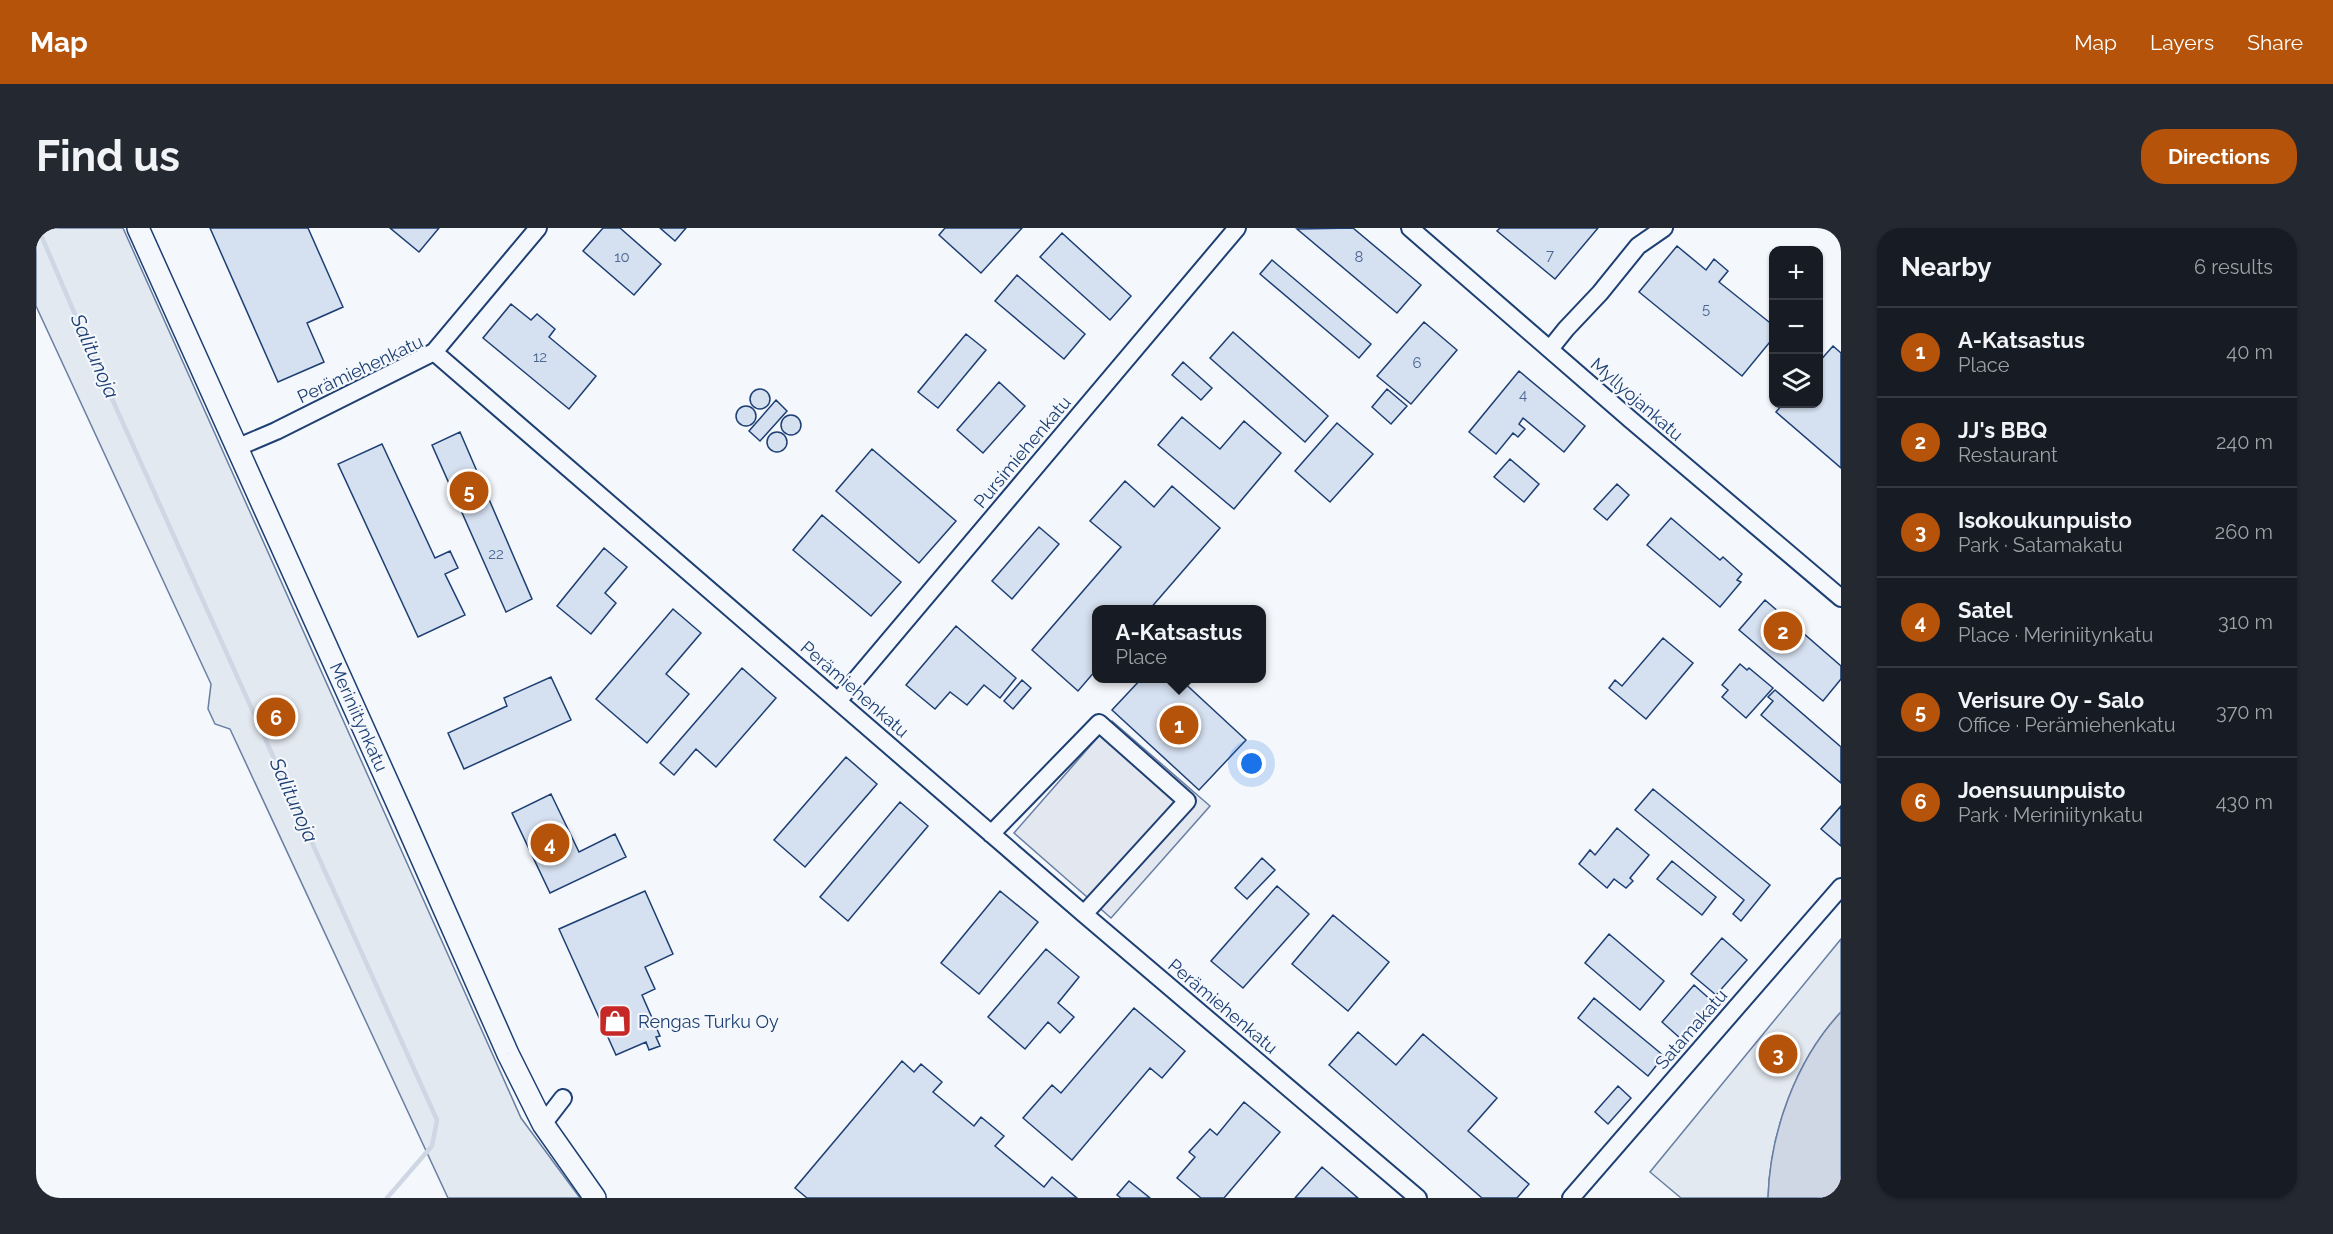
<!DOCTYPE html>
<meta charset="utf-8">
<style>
:root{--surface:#171b24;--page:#242831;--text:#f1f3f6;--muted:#9ea1a6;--line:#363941;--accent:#b45309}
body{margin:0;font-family:Raleway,sans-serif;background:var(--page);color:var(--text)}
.controls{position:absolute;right:18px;top:18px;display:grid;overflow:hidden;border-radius:12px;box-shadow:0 2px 4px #0004}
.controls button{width:54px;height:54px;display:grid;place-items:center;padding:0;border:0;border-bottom:2px solid var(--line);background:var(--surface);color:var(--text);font:30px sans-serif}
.you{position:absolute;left:1216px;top:536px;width:21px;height:21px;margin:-15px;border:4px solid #fff;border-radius:50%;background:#1a73e8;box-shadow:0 0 0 9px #1a73e833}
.badge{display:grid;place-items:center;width:39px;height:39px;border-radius:50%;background:var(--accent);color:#fff;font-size:20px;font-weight:700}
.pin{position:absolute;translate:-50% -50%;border:3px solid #fff;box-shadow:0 2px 6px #0006}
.popup{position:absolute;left:1056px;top:377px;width:174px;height:78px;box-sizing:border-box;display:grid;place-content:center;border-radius:12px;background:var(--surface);filter:drop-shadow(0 2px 4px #0005);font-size:20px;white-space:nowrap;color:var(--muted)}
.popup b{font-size:22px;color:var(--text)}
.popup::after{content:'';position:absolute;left:50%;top:100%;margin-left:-12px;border:12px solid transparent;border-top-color:var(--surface)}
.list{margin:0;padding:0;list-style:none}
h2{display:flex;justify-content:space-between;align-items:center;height:78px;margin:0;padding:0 24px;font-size:26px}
h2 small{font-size:20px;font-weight:400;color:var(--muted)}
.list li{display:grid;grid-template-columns:39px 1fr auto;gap:18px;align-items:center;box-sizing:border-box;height:90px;padding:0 24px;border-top:2px solid var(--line)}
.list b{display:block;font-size:22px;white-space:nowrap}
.list p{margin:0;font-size:20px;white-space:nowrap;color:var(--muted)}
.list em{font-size:20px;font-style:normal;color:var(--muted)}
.icon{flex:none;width:33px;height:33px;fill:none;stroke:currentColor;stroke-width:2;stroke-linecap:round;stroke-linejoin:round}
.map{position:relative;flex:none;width:1805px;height:970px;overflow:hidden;border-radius:24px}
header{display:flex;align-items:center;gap:36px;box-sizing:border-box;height:84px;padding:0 30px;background:var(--accent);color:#fff}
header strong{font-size:28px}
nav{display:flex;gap:33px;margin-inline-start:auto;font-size:21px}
.intro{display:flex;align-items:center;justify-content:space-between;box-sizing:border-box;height:144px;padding:0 36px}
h1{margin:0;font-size:42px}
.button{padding:15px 27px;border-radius:24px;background:var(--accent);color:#fff;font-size:21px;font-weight:700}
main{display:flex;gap:36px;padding:0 36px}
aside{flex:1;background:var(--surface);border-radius:24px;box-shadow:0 2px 4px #0004}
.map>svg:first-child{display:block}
.green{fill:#e3e9f0;stroke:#687fa3;stroke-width:1.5}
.parking{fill:#e3e8f0;stroke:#687fa3;stroke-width:1.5}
.water{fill:#cfd7e4;stroke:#687fa3;stroke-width:1.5}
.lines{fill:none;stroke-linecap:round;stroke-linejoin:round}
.stream{stroke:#cfd7e4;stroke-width:4.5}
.building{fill:#d5e0f0;stroke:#1d3f73;stroke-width:1.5}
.minor-casing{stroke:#1d3f73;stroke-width:20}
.major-casing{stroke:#1d3f73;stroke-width:24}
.minor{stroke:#f4f7fb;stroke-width:16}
.major{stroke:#f4f7fb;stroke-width:21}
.labels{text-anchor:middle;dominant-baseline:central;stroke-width:4.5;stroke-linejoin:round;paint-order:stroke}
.number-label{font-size:15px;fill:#4b6792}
.street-label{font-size:18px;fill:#1d3f73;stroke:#f4f7fb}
.poi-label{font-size:18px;fill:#1d3f73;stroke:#f4f7fb;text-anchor:start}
.water-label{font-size:20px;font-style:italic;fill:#1d3f73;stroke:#f4f7fb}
</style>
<header>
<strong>Map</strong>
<nav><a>Map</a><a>Layers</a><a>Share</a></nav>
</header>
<div class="intro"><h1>Find us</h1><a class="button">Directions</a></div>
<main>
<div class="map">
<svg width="1805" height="970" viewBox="0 0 1805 970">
<rect width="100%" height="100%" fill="#f4f7fb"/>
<path class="green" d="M0,0H87L485,890L544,970H412L194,501L179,496L172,481L175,456L0,78Z
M1805,711V784C1760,832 1734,904 1732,970H1645L1614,944Z"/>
<path class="parking" d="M1076,493L1174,578L1075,690L978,605Z"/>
<path class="water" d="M1805,784V970H1732C1734,904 1760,832 1805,784Z"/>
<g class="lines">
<path class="stream" d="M2,0L59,133L401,892L396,918L351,970"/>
</g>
<path class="building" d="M174,0H272L307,79L271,95L288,134L242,154Z
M354,0H403L383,24Z
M567,0H584L625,36L598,67L547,23Z
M624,0H650L639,13Z
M909,0H986L945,45L903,7Z
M1317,0L1385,57L1361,85L1261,1Z
M1464,0H1562L1519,51L1461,3Z
M1026,5L1095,68L1074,92L1004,29Z
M1641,18L1670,42L1678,31L1692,43L1683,54L1738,98V109L1706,148L1603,64Z
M1236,32L1335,116L1323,130L1224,46Z
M981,47L1049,106L1028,131L959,73Z
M475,76L495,92L501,86L519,101L513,109L560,148L533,181L447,110Z
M1388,94L1421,122L1375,176L1341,148Z
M1197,104L1292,188L1269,214L1174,130Z
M930,106L950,122L902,180L882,164Z
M1797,118L1805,125V240L1740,184L1747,176H1782V135Z
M1147,134L1176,160L1165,172L1136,147Z
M1483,143L1549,198L1528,224L1487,190L1483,196L1489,201L1482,209L1477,205L1460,226L1433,204Z
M963,154L989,178L947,225L921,202Z
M1351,161L1371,178L1355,196L1336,179Z
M714 171a10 10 0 1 1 20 0a10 10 0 1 1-20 0Z
M740,172L751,183L724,213L713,203Z
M700 188a10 10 0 1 1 20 0a10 10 0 1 1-20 0Z
M745 197a10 10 0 1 1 20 0a10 10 0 1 1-20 0Z
M1146,189L1184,221L1208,193L1245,225L1198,281L1122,217Z
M1301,195L1337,226L1294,274L1259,243Z
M424,204L496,371L470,384L396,217Z
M731 214a10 10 0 1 1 20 0a10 10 0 1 1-20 0Z
M346,216L399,330L414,323L422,340L409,346L429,387L382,409L302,236Z
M836,221L920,293L883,335L800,263Z
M1474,231L1503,256L1488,274L1458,249Z
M1089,253L1118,279L1136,258L1184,300L1113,382H1060V442L1042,463L996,422L1085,319L1054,293Z
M1581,256L1593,267L1571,292L1558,281Z
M786,287L865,354L835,388L757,322Z
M1635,290L1684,332L1687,329L1706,346L1701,352L1705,354L1684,379L1611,317Z
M1003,299L1023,316L976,371L956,353Z
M568,320L591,339L569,365L580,375L555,406L521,378Z
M1729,372L1805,438V451L1787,473L1703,402Z
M637,381L665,405L630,446L653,466L611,515L560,471Z
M920,398L980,450L964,470L948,457L931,477L914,464L899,481L870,457Z
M1627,410L1657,435L1610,491L1573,460L1579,452L1586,458Z
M1704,436L1711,442L1713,440L1737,460L1710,490L1686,469L1692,462L1686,457Z
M706,440L740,470L680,539L660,521L638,547L624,535Z
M515,449L535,492L428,541L412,505L471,478L468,470Z
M1106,450H1143L1210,512L1163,562L1076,482Z
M986,452L995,460L977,481L968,473Z
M1739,462L1805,519V555L1725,487L1737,473L1732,469Z
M810,529L841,556L769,639L738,612Z
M1617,561L1734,657L1705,693L1697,686L1708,672L1599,582Z
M515,566L543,624L579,606L590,629L514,665L476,585Z
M864,574L892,598L812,693L784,669Z
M1805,578V618L1785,601Z
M1581,600L1613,627L1594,650L1597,653L1590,660L1578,651L1571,660L1543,636L1554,622L1559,627Z
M1226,630L1239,642L1211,671L1199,660Z
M1636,633L1680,669L1666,687L1621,651Z
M1241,658L1273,686L1207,760L1175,733Z
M609,663L637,726L609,739L619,761L606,767L624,808L620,809L624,818L613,822L610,814L580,827L523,701Z
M964,663L1002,694L943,766L905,735Z
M1297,687L1353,734L1312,783L1256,736Z
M1573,706L1628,753L1604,782L1549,735Z
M1686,710L1711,732L1680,767L1655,746Z
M1010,721L1043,749L1022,775L1038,789L1024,805L1012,794L989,821L952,789Z
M1658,757L1676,773L1644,810L1626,794Z
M1558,770L1628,828L1612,848L1542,790Z
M1098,780L1149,823L1126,850L1114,840L1036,932L987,890L1016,857L1025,865Z
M1322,804L1360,837L1387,806L1461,870L1432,903L1493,956L1481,970H1446L1293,837Z
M866,833L878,844L885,836L906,854L897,864L938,898L945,889L968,908L959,918L1008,959L1016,949L1041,970H771L759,960Z
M1582,858L1595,870L1572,896L1559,884Z
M1208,874L1244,904L1188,970H1165L1141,950L1159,929L1153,924L1174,901L1181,907Z
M1286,939L1322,970H1259Z
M1093,953L1114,970H1085L1081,967Z"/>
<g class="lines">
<defs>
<path id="minor" d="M1374,0L1595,192L1805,370
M1514,121L1530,101L1564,65L1602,18L1628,0
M398,124L502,0
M200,220L240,203L398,124L1048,686L1382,970
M802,473L1201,0
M955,606L1063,495L1151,573L1048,686
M507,896L527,870
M1535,970L1805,659"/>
<path id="major" d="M102,0L366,586L472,826L507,896L559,970"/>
</defs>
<use href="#minor" class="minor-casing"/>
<use href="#major" class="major-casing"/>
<use href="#minor" class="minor"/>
<use href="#major" class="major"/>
</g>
<defs>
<symbol id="shop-square" viewBox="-11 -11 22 22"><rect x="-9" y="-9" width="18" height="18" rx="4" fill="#c62828" stroke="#f4f7fb"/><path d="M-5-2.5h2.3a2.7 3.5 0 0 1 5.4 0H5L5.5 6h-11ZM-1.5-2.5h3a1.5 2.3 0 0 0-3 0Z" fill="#fff"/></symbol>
</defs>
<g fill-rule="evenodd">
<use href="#shop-square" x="560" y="774" width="38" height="38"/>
</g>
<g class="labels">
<g class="number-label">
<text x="1514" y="27">7</text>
<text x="586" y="29">10</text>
<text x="1323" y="29">8</text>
<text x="1670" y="81">5</text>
<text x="504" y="129">12</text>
<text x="1381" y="135">6</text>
<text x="1487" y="167">4</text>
<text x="460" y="326">22</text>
</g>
<g class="street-label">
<text transform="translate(324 141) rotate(-25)">Perämiehenkatu</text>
<text transform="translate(1601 171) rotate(41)">Myllyojankatu</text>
<text transform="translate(986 224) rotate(-50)">Pursimiehenkatu</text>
<text transform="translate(819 461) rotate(41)">Perämiehenkatu</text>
<text transform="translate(323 489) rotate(66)">Meriniitynkatu</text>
<text transform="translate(1187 778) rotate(40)">Perämiehenkatu</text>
<text transform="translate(1655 801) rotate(-49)">Satamakatu</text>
</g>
<g class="poi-label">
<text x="602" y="793">Rengas Turku Oy</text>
</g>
<g class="water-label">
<text transform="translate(59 128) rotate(66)">Salitunoja</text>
<text transform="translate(258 572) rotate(66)">Salitunoja</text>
</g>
</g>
</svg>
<div class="controls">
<button>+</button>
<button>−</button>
<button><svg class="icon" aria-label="layers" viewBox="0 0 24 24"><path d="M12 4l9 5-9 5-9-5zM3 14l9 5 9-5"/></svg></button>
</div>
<div class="you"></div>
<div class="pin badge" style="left:1143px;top:497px">1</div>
<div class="popup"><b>A-Katsastus</b>Place</div>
<div class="pin badge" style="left:1747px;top:403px">2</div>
<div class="pin badge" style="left:1742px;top:826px">3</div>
<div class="pin badge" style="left:514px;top:615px">4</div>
<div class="pin badge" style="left:433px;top:263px">5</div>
<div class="pin badge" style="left:240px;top:489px">6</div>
</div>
<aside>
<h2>Nearby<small>6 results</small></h2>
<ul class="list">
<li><span class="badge">1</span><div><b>A-Katsastus</b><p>Place</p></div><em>40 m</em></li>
<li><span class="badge">2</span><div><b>JJ's BBQ</b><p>Restaurant</p></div><em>240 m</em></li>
<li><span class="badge">3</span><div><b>Isokoukunpuisto</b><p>Park · Satamakatu</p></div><em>260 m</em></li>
<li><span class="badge">4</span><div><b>Satel</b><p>Place · Meriniitynkatu</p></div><em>310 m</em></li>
<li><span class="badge">5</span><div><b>Verisure Oy - Salo</b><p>Office · Perämiehenkatu</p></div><em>370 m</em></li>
<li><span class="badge">6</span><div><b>Joensuunpuisto</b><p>Park · Meriniitynkatu</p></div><em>430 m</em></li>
</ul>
</aside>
</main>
